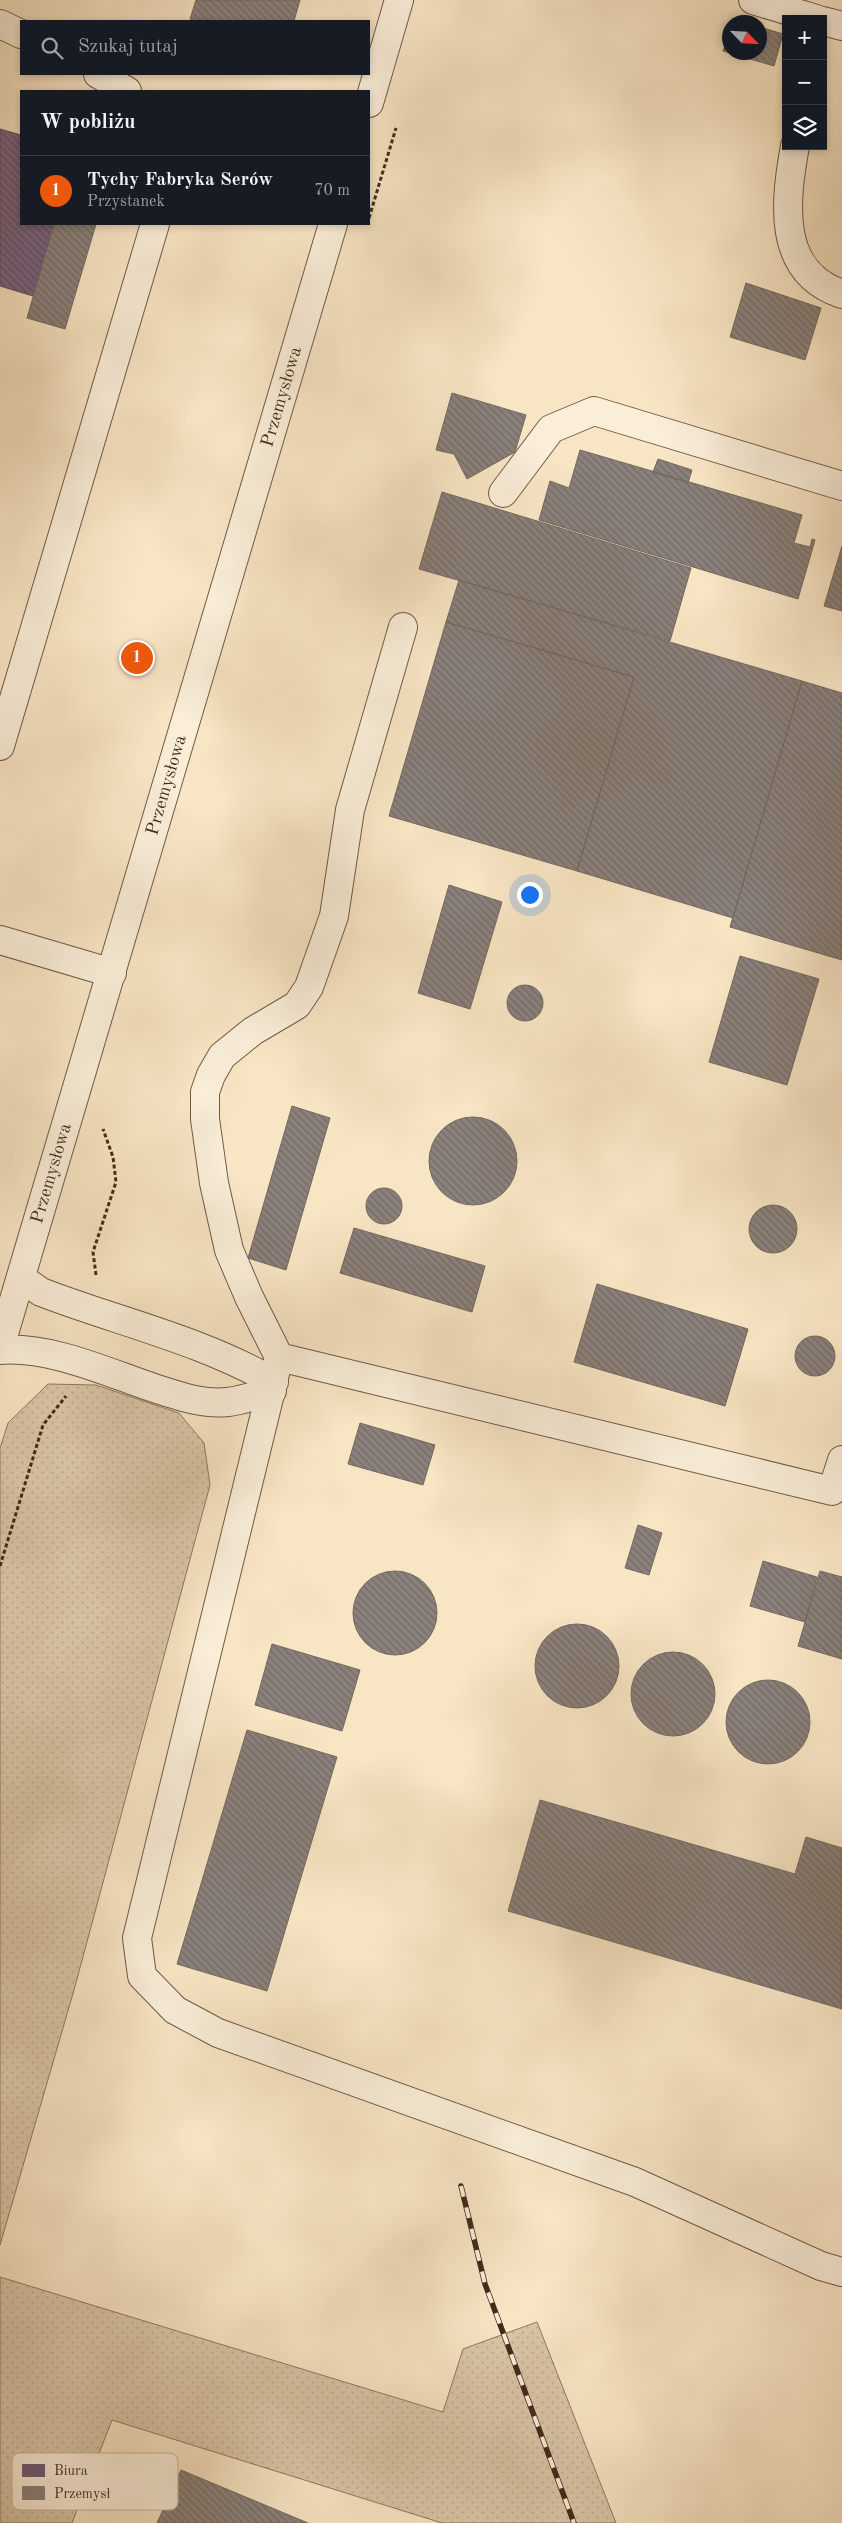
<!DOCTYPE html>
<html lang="pl">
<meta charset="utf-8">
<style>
:root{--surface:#171b24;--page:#20242c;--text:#f1f3f6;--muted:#9ea1a6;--line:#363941;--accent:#ea580c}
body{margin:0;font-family:"Old Standard TT",serif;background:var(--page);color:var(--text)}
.controls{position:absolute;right:15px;top:15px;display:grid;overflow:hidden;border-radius:0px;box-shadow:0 2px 8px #0003}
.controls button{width:45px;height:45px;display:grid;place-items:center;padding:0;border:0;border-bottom:1px solid var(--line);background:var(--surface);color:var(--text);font:25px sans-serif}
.compass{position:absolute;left:722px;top:15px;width:45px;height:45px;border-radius:50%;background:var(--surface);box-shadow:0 2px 8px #0003;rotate:115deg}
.you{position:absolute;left:529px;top:894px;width:18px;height:18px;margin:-12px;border:4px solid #fff;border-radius:50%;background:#1a73e8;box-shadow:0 0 0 8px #1a73e833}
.badge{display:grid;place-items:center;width:32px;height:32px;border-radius:50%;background:var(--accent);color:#fff;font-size:16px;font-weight:700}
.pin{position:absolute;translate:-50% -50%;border:2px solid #fff;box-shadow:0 1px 5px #0006}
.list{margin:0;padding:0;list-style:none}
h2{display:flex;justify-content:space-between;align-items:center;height:65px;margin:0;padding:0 20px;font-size:21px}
h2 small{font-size:16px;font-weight:400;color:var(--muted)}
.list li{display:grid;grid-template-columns:32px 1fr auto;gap:15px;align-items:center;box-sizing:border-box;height:70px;padding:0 20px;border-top:1px solid var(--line)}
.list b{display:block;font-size:19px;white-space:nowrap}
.list p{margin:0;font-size:16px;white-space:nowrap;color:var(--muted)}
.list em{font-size:16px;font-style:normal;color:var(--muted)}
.icon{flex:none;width:28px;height:28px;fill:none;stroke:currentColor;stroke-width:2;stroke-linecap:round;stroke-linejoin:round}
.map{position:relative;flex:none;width:842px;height:2523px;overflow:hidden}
.search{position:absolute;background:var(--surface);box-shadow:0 2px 8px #0003;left:20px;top:20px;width:350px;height:55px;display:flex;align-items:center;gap:12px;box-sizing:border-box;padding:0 18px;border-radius:0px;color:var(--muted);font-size:19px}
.panel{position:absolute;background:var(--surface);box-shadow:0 2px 8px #0003;left:20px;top:90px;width:350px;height:135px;border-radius:0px}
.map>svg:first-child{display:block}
.grass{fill:url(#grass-dots);stroke:#8e7860}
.offices{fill:url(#offices-back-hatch);stroke:#604b5d}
.industry{fill:url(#industry-back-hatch);stroke:#75675e}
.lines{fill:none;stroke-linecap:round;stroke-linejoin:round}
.minor-casing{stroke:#705944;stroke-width:30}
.path{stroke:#432a19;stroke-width:3;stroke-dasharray:4 2.5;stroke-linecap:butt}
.minor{stroke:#faeed9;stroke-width:28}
.rail-casing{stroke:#432a19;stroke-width:5.5}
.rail{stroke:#faeed9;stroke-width:4;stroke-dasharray:11;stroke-linecap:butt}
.labels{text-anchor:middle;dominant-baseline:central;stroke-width:5;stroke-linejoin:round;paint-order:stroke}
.street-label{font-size:18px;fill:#432a19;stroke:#faeed9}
.key{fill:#faeed9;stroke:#c3b39f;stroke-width:1}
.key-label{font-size:14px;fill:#432a19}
</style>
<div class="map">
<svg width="842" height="2523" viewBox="0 0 842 2523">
<defs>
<pattern id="grass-dots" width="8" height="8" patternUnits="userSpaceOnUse" patternTransform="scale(1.25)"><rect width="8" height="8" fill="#d9c5a7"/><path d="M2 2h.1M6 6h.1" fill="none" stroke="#bba98f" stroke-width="1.8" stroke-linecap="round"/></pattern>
<pattern id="offices-back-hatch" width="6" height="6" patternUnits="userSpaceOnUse" patternTransform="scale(1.25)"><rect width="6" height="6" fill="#6d597a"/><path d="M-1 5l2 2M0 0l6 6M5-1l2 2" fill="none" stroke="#84728a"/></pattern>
<pattern id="industry-back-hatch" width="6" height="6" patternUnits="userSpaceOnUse" patternTransform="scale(1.25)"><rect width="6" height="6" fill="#8a817c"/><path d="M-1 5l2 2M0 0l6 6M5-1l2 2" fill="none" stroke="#726a65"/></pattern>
</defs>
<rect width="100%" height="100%" fill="#f8e5c4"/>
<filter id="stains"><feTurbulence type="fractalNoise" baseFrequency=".004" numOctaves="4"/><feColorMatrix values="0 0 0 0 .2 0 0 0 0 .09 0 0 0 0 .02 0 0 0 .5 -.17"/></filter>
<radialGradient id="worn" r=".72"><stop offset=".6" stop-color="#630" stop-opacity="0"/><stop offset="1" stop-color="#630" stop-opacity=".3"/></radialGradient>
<path class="grass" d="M48,1384L96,1385L179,1413L204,1443L210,1485L74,1990L0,2245V1448L8,1423Z
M0,2277L443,2412L463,2349L537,2322L616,2523H442L112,2420L72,2523H0Z"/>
<path class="offices" d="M0,129L21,135V224H54L33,296L0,286Z"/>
<path class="industry" d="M196,0H300L294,21H197L190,19Z
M760,27L783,34L774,66L723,51L730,31V52H760Z
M54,224H96L65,329L27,318Z
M746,283L821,308L805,360L730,337Z
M452,393L526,415L515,452L467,479L454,454L436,450Z
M580,450L802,515L794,543L810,547L812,539L815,540L798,599L539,520L550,481L569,488Z
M658,459L692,470L688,483L653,472Z
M442,492L691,568L670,641L419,569Z
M842,546V611L824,606Z
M459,580L802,681L733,918L577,871L634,677L446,622Z
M446,622L634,677L577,871L389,816Z
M802,681L842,693V960L730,927Z
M449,885L502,902L470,1009L418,993Z
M740,956L819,979L787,1085L709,1062Z
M507 1003a18 18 0 1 1 36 0a18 18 0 1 1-36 0Z
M292,1106L330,1118L286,1270L248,1258Z
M429 1161a44 44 0 1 1 88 0a44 44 0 1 1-88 0Z
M366 1206a18 18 0 1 1 36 0a18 18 0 1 1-36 0Z
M749 1229a24 24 0 1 1 48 0a24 24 0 1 1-48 0Z
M354,1228L485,1266L472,1312L340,1273Z
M597,1284L748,1329L725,1406L574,1362Z
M795 1356a20 20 0 1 1 40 0a20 20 0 1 1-40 0Z
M360,1423L435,1445L423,1485L348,1464Z
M638,1525L662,1533L649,1575L625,1568Z
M763,1561L817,1577L805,1622L750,1606Z
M353 1613a42 42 0 1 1 84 0a42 42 0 1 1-84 0Z
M820,1571L842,1577V1659L798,1646Z
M535 1666a42 42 0 1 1 84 0a42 42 0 1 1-84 0Z
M272,1644L360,1670L342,1731L255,1705Z
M631 1694a42 42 0 1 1 84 0a42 42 0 1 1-84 0Z
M726 1722a42 42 0 1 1 84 0a42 42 0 1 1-84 0Z
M247,1730L337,1757L267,1991L177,1964Z
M540,1800L795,1874L806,1837L842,1848V2009L508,1911Z
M181,2470L308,2523H157Z"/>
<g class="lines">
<defs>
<g id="minor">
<path d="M753,0L816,19"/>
<path d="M823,21L842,26"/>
<path d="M0,24L21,34"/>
<path d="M98,74L127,91"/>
<path d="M369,103L399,0"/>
<path d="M795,146C785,201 776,272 842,294"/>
<path d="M503,493L551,429L594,411L842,486"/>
<path d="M403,627L350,810L334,916L309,987L297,1005L253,1031L222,1056L211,1075L205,1092V1119L214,1183L229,1250L249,1297L279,1357L832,1491L842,1460"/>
<path d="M0,746L155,224"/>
<path d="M0,940L112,973"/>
<path d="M21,1278L41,1292C119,1322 201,1340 274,1382"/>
<path id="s1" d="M0,1347L333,224"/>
<path d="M0,1350C52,1346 108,1373 157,1389C179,1396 204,1405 228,1402C243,1400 258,1395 272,1391"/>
<path d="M279,1357L137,1938L142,1976L175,2010L218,2033L635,2182L821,2266L842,2272"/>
</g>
</defs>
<use href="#minor" class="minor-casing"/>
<path class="path" d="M369,218L396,128
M96,1275L93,1252L116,1182L113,1157L103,1129
M0,1566L43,1425L66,1396"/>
<use href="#minor" class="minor"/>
<defs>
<path id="rail" d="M461,2186L485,2284L574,2523"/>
</defs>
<use href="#rail" class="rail-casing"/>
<use href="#rail" class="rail"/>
</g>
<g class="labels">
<g class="street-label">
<text stroke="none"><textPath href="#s1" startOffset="991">Przemysłowa</textPath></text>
<text stroke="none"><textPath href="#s1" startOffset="586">Przemysłowa</textPath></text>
<text stroke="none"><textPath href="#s1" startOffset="181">Przemysłowa</textPath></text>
</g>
</g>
<rect x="12" y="2453" width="166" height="57" rx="8" class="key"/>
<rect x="22" y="2464" width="23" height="13" fill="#6d597a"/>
<rect x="22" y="2486" width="23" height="14" fill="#8a817c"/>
<g class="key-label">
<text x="54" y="2475">Biura</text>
<text x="54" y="2498">Przemysł</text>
</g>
<rect width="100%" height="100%" filter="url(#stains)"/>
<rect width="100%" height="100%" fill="url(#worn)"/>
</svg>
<div class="controls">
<button>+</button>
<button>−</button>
<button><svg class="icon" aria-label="layers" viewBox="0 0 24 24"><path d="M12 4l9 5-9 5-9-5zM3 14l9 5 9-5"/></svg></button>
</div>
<svg class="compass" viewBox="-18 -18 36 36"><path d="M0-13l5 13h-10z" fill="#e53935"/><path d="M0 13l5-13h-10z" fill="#9ea1a6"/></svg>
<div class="you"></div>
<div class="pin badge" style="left:137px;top:658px">1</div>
<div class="search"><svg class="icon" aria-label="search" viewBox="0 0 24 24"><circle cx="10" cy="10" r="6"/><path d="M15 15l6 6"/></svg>Szukaj tutaj</div>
<section class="panel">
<h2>W pobliżu<small></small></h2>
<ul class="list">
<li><span class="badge">1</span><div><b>Tychy Fabryka Serów</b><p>Przystanek</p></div><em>70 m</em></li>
</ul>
</section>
</div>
